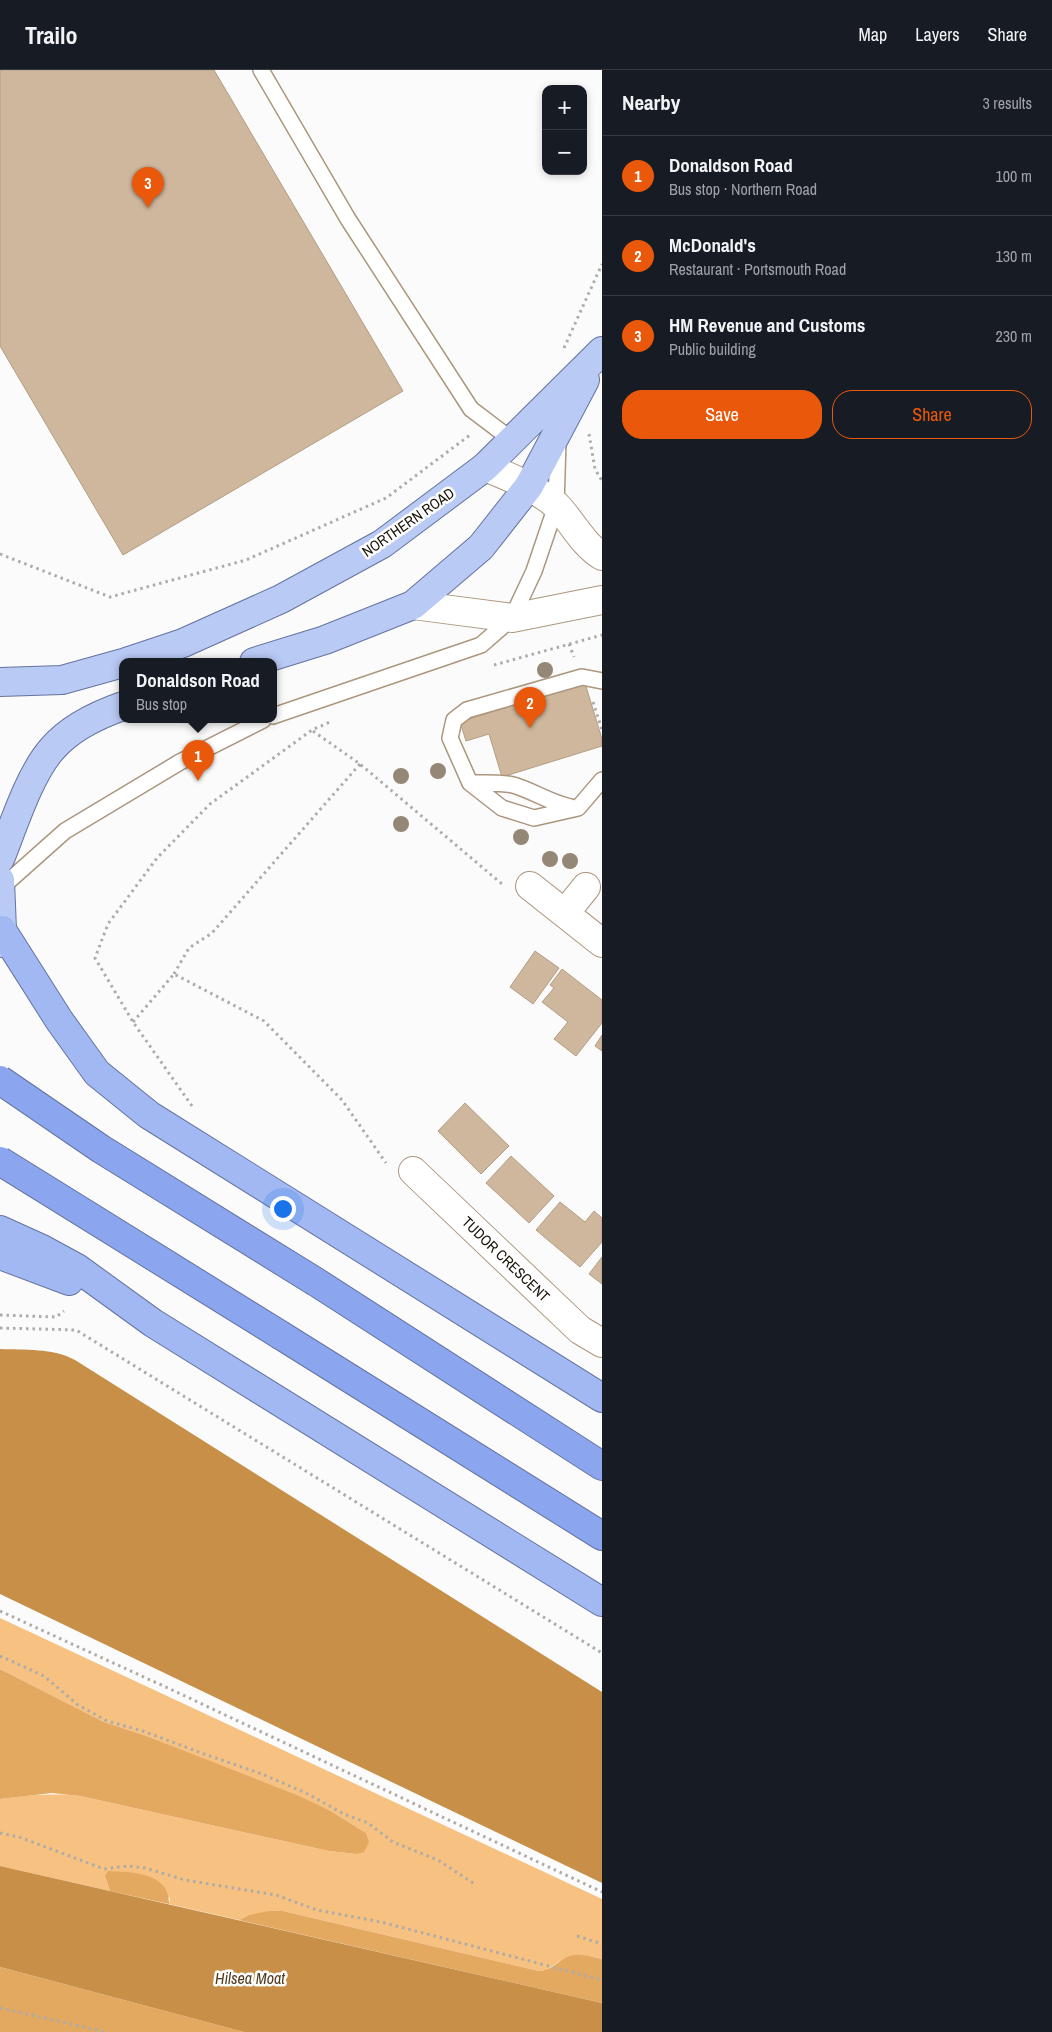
<!DOCTYPE html>
<meta charset="utf-8">
<style>
:root{--surface:#171b24;--page:#242831;--text:#f1f3f6;--muted:#9ea1a6;--line:#363941;--accent:#ea580c}
body{margin:0;font-family:"Archivo Narrow",sans-serif;background:var(--page);color:var(--text)}
.controls{position:absolute;right:15px;top:15px;display:grid;overflow:hidden;border-radius:10px;box-shadow:0 2px 8px #0003}
.controls button{width:45px;height:45px;display:grid;place-items:center;padding:0;border:0;border-bottom:1px solid var(--line);background:var(--surface);color:var(--text);font:25px sans-serif}
.you{position:absolute;left:282px;top:1138px;width:18px;height:18px;margin:-12px;border:4px solid #fff;border-radius:50%;background:#1a73e8;box-shadow:0 0 0 8px #1a73e833}
.badge{display:grid;place-items:center;width:32px;height:32px;border-radius:50%;background:var(--accent);color:#fff;font-size:16px;font-weight:700}
.pin{position:absolute;translate:-50% -41px;filter:drop-shadow(0 1px 2px #0008)}
.pin::after{content:'';position:absolute;top:26px;width:18px;height:15px;background:inherit;clip-path:polygon(0 0,100% 0,50% 100%)}
.popup{position:absolute;left:119px;top:588px;width:158px;height:65px;box-sizing:border-box;display:grid;place-content:center;border-radius:10px;background:var(--surface);filter:drop-shadow(0 1px 4px #0005);font-size:16px;white-space:nowrap;color:var(--muted)}
.popup b{font-size:19px;color:var(--text)}
.popup::after{content:'';position:absolute;left:50%;top:100%;margin-left:-10px;border:10px solid transparent;border-top-color:var(--surface)}
.list{margin:0;padding:0;list-style:none}
h2{display:flex;justify-content:space-between;align-items:center;height:65px;margin:0;padding:0 20px;font-size:21px}
h2 small{font-size:16px;font-weight:400;color:var(--muted)}
.list li{display:grid;grid-template-columns:32px 1fr auto;gap:15px;align-items:center;box-sizing:border-box;height:80px;padding:0 20px;border-top:1px solid var(--line)}
.list b{display:block;font-size:19px;white-space:nowrap}
.list p{margin:0;font-size:16px;white-space:nowrap;color:var(--muted)}
.list em{font-size:16px;font-style:normal;color:var(--muted)}
.actions{display:flex;gap:10px;padding:15px 20px}
.actions a{flex:1;padding:11px 0;border:1px solid var(--accent);border-radius:20px;text-align:center;font-size:18px;color:var(--accent)}
.actions .main{background:var(--accent);color:#fff}
.map{position:relative;flex:none;width:602px;height:1962px;overflow:hidden}
header{display:flex;align-items:center;gap:30px;box-sizing:border-box;height:70px;padding:0 25px;background:var(--surface);border-bottom:1px solid var(--line)}
header strong{font-size:24px}
nav{display:flex;gap:28px;margin-inline-start:auto;font-size:18px}
main{display:flex}
aside{flex:1;background:var(--surface)}
.map>svg:first-child{display:block}
.green{fill:#f6c181}
.forest{fill:#e3a961}
.water{fill:#c78f47}
.building{fill:#ceb79d;stroke:#b39d83}
.lines{fill:none;stroke-linecap:round;stroke-linejoin:round}
.service-casing{stroke:#ac967d;stroke-width:18}
.minor-casing{stroke:#ac967d;stroke-width:30}
.tertiary-casing{stroke:#ac967d;stroke-width:30}
.primary-casing{stroke:#64739f;stroke-width:30}
.trunk-casing{stroke:#64739f;stroke-width:30}
.motorway-casing{stroke:#64739f;stroke-width:30}
.path{stroke:#aeaba8;stroke-width:3;stroke-dasharray:2.5 4;stroke-linecap:butt}
.service{stroke:#fff;stroke-width:15}
.minor{stroke:#fff;stroke-width:28}
.tertiary{stroke:#fff;stroke-width:28}
.primary{stroke:#b9caf5;stroke-width:28}
.trunk{stroke:#a2b8f2;stroke-width:28}
.motorway{stroke:#8ba6ef;stroke-width:28}
.motorway-bridge-casing{stroke:#64739f;stroke-width:30;stroke-linecap:butt}
.motorway-bridge{stroke:#8ba6ef;stroke-width:28}
.tree{fill:#948775}
.labels{text-anchor:middle;dominant-baseline:central;stroke-width:5;stroke-linejoin:round;paint-order:stroke}
.street-label{font-size:15px;fill:#1d140b;stroke:#fff}
.water-label{font-size:16px;font-style:italic;fill:#533b1c;stroke:#fff}
</style>
<header>
<strong>Trailo</strong>
<nav><a>Map</a><a>Layers</a><a>Share</a></nav>
</header>
<main>
<div class="map">
<svg width="602" height="1962" viewBox="0 0 602 1962">
<rect width="100%" height="100%" fill="#fbfbfb"/>
<path class="green" d="M0,1548L602,1829V1889C591,1886 573,1883 563,1889C554,1894 551,1900 539,1901L283,1841L249,1845L239,1850L169,1834L170,1828L105,1806L110,1821L0,1796V1729C27,1725 52,1723 80,1726L329,1781L356,1784L366,1763L331,1741L144,1665L104,1652L0,1599Z"/>
<path class="forest" d="M0,1599L104,1652L144,1665L299,1726L331,1741L366,1763L369,1772L364,1782L356,1784L329,1781L80,1726L52,1723L0,1729Z
M108,1801C131,1802 170,1802 169,1834L110,1821L105,1806Z
M269,1841H283L539,1901C551,1900 554,1895 563,1889C575,1881 590,1886 602,1889V1933L239,1850L249,1845Z
M0,1897L244,1962H0Z"/>
<path class="water" d="M0,1279C24,1280 53,1278 75,1290L602,1622V1813L0,1524Z
M0,1796L602,1933V1962H244L0,1897Z"/>
<path class="building" d="M0,0H214L403,321L123,485L0,276Z
M585,613L602,669V676L502,707L489,664L466,671L460,652Z
M535,881L559,898L533,934L510,917Z
M562,899L602,930V953L576,986L554,969L568,952L542,932L554,918L550,915Z
M602,965V981L595,976Z
M465,1033L509,1076L481,1104L438,1061Z
M511,1086L554,1126L529,1153L486,1113Z
M560,1132L585,1152L594,1141L602,1148V1172L580,1197L536,1160Z
M602,1187V1214L589,1204Z"/>
<g class="lines">
<defs>
<path id="service" d="M261,0L348,149L471,339L512,370
M602,611L582,607L467,640L454,650L450,668L470,713L502,738L534,748L578,738L602,710
M273,646L481,575L512,548L534,501L556,436L558,372
M470,713C483,713 500,712 513,715C534,721 550,733 571,737
M1,818L65,761L180,692L263,650"/>
<path id="minor" d="M530,816L602,873
M565,843L586,817
M413,1101L580,1260L602,1273"/>
<path id="tertiary" d="M485,397C510,407 535,417 556,435C572,451 582,474 602,486
M413,535L512,548L602,530"/>
<path id="primary" d="M126,592L183,573L281,529L382,474L485,397L602,281
M254,592L325,570L413,535L481,477L529,416L585,310
M0,612L62,610L123,593
M0,789C13,757 29,705 52,679C70,658 97,645 123,636
M0,810L2,860L0,873"/>
<path id="trunk" d="M2,860L59,950L97,1003L149,1045L602,1328
M0,1160L42,1179L77,1198L153,1253L602,1532
M0,1185L69,1211"/>
<path id="motorway" d="M316,1212L602,1396
M282,1266L602,1466"/>
</defs>
<use href="#service" class="service-casing"/>
<use href="#minor" class="minor-casing"/>
<use href="#tertiary" class="tertiary-casing"/>
<use href="#primary" class="primary-casing"/>
<use href="#trunk" class="trunk-casing"/>
<use href="#motorway" class="motorway-casing"/>
<path class="path" d="M564,278L602,194
M589,364L595,399L602,411
M0,484L110,527L246,490L386,428L470,365
M569,574L574,587
M494,595L602,565
M593,632L602,660
M313,661L360,694L502,814
M174,904L189,878L212,863L360,694
M133,952L174,904L264,951L342,1030L386,1093
M192,1036L133,952L95,888L108,854L157,788L210,734L312,660L332,651
M0,1245L56,1247L64,1241
M0,1258L76,1260L602,1583
M0,1541L170,1619L602,1822
M0,1586L44,1606L78,1635L107,1651L143,1661L204,1684L262,1704L306,1723L344,1744L368,1753L393,1772L438,1790L476,1815
M0,1763L19,1767L104,1799L128,1796L145,1798L185,1810L276,1825L317,1840L381,1852L602,1910
M577,1866L602,1874
M0,1938L106,1962"/>
<use href="#service" class="service"/>
<use href="#minor" class="minor"/>
<use href="#tertiary" class="tertiary"/>
<use href="#primary" class="primary"/>
<use href="#trunk" class="trunk"/>
<use href="#motorway" class="motorway"/>
<defs>
<path id="motorway-bridge" d="M0,1010L101,1079L316,1212
M0,1091L282,1266"/>
</defs>
<use href="#motorway-bridge" class="motorway-bridge-casing"/>
<use href="#motorway-bridge" class="motorway-bridge"/>
</g>
<g class="tree">
<circle cx="545" cy="600" r="8"/>
<circle cx="438" cy="701" r="8"/>
<circle cx="401" cy="706" r="8"/>
<circle cx="401" cy="754" r="8"/>
<circle cx="521" cy="767" r="8"/>
<circle cx="550" cy="789" r="8"/>
<circle cx="570" cy="791" r="8"/>
</g>
<g class="labels">
<g class="street-label">
<text transform="translate(408 452) rotate(-35)">NORTHERN ROAD</text>
<text transform="translate(506 1189) rotate(44)">TUDOR CRESCENT</text>
</g>
<g class="water-label">
<text x="250" y="1908">Hilsea Moat</text>
</g>
</g>
</svg>
<div class="controls">
<button>+</button>
<button>−</button>
</div>
<div class="you"></div>
<div class="pin badge" style="left:198px;top:711px">1</div>
<div class="popup"><b>Donaldson Road</b>Bus stop</div>
<div class="pin badge" style="left:530px;top:658px">2</div>
<div class="pin badge" style="left:148px;top:138px">3</div>
</div>
<aside>
<h2>Nearby<small>3 results</small></h2>
<ul class="list">
<li><span class="badge">1</span><div><b>Donaldson Road</b><p>Bus stop · Northern Road</p></div><em>100 m</em></li>
<li><span class="badge">2</span><div><b>McDonald's</b><p>Restaurant · Portsmouth Road</p></div><em>130 m</em></li>
<li><span class="badge">3</span><div><b>HM Revenue and Customs</b><p>Public building</p></div><em>230 m</em></li>
</ul>
<div class="actions"><a class="main">Save</a><a>Share</a></div>
</aside>
</main>
